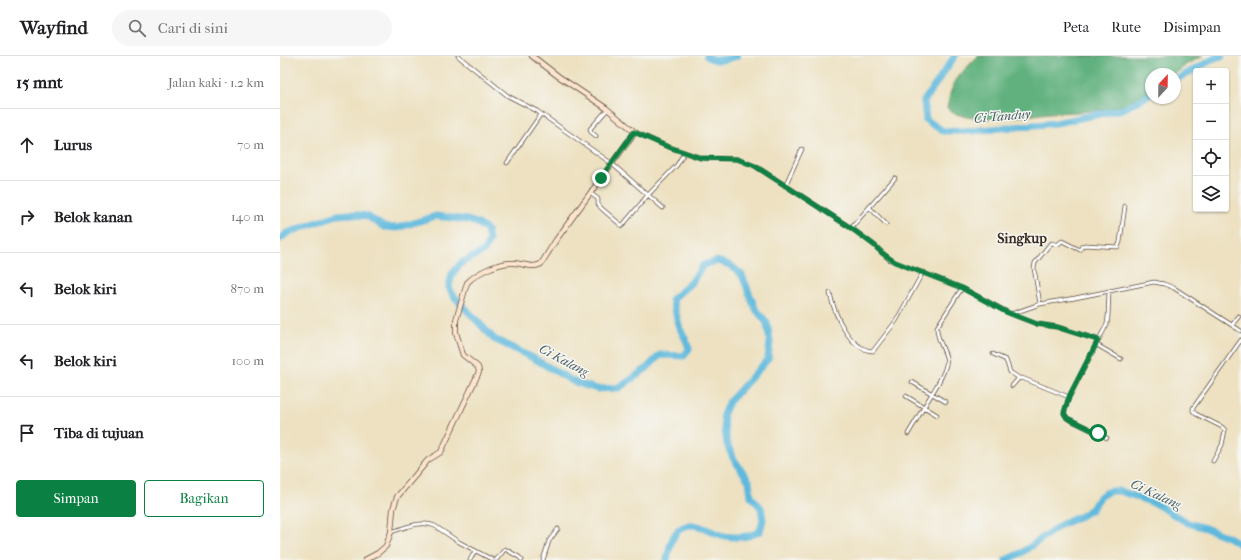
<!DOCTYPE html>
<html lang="id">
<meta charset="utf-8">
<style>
:root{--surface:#fff;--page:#f6f6f6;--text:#202124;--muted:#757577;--line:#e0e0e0;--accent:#0b8043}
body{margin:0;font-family:"IM FELL French Canon",serif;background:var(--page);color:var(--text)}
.controls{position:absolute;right:12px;top:12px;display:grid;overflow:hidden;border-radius:4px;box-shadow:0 1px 3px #0004}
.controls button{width:36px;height:36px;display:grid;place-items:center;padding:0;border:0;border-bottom:1px solid var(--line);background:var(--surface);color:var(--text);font:20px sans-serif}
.compass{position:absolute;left:865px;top:12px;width:36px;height:36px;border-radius:50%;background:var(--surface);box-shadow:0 1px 3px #0004;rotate:22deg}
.stop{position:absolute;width:12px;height:12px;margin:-9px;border:3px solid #0b8043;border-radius:50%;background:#fff}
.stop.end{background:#0b8043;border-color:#fff;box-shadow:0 1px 4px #0008}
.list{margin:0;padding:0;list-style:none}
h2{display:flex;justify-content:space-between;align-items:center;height:52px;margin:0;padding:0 16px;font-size:17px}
h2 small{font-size:13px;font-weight:400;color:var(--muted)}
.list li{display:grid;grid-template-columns:26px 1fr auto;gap:12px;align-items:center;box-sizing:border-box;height:72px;padding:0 16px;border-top:1px solid var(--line)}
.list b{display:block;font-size:15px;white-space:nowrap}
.list em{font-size:13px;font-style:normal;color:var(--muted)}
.actions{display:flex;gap:8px;padding:12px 16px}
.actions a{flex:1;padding:9px 0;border:1px solid var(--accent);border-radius:4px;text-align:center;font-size:14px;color:var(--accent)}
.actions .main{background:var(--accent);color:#fff}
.icon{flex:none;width:22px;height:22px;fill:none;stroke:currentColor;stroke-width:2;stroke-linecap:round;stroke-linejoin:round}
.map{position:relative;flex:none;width:961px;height:504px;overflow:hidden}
header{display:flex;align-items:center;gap:24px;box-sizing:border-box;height:56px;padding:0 20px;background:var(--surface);border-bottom:1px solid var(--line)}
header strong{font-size:19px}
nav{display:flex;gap:22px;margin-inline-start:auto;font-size:14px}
.search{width:280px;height:36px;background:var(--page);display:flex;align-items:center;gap:10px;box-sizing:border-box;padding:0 14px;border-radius:22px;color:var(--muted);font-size:15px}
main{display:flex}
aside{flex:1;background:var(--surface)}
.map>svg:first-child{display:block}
.forest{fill:#60b17e;stroke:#4e6e4e}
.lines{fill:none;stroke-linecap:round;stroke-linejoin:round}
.river{stroke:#5fb9dd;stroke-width:7}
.street-casing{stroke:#564536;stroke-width:4.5}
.secondary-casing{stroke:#564536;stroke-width:6}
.street{stroke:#fff;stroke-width:3}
.secondary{stroke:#fce5cf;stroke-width:4.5}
.route{stroke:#0b8043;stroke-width:5}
.labels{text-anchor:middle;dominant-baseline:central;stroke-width:3;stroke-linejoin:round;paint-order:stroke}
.water-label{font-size:13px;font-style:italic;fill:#485c61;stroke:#f6f6f2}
.quarter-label{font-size:14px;font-weight:bold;fill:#3b2a1e;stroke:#f6f6f2}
</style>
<header>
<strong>Wayfind</strong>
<div class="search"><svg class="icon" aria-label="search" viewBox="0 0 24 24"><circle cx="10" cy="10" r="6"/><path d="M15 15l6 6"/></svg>Cari di sini</div>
<nav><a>Peta</a><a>Rute</a><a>Disimpan</a></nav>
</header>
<main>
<aside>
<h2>15 mnt<small>Jalan kaki · 1.2 km</small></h2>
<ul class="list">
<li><svg class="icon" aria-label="ahead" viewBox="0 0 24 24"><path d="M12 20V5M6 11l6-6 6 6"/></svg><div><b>Lurus</b></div><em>70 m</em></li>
<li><svg class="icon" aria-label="right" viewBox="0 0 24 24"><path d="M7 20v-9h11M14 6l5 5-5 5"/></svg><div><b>Belok kanan</b></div><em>140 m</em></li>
<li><svg class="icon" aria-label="left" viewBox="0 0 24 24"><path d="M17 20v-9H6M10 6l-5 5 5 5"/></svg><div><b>Belok kiri</b></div><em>870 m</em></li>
<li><svg class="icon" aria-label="left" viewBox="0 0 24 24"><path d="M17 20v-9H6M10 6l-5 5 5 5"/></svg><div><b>Belok kiri</b></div><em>100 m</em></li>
<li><svg class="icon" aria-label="arrive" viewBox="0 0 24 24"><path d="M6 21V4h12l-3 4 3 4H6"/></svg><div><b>Tiba di tujuan</b></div></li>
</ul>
<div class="actions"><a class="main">Simpan</a><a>Bagikan</a></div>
</aside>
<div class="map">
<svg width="961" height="504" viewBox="0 0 961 504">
<rect width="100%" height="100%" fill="#f6f6f2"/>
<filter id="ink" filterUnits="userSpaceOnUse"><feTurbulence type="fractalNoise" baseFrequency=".025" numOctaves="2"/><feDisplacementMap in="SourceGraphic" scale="8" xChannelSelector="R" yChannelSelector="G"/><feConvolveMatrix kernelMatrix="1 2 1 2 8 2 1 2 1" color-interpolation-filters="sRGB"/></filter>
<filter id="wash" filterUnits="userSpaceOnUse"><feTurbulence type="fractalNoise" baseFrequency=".012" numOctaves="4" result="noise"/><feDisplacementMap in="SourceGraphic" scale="16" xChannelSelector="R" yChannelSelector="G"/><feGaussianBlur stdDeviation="0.9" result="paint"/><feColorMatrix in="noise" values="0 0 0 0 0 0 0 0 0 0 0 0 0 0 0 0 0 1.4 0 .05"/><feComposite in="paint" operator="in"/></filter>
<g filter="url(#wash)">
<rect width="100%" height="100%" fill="#ede1c1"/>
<path class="forest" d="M698,0H923L907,8L895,18H871V34L844,49L829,53L799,56L769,57L746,60L703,63L687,61L673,57L667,52L670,38L675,24Z"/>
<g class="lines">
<path class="river" d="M427,0C435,7 448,3 457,0
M675,0L644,45L646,64L663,75H691L776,67L843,53L871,38
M895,24L937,1L942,0
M0,183L7,177L57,159L71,158L87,160L104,171L117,172L156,160L187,164L197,167L207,174L209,185L204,195L181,207L172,218L169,231L173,239L214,283L253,302L294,326L317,333L339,332L367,312L380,299L404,300L409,293L406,284L400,273L392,243L411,227L423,209L437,205L450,209L462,219L475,252L487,267L490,286L488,303L449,346L443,359L447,388L453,402L469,425L471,440L481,452L483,464L480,475C469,482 456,482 444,480C430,477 415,462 400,473C391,479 389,494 387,504
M726,504L741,497L782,468L801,460L812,453L819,441L829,435H840L876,448L908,467L925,472L948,481L961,489"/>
</g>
</g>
<g filter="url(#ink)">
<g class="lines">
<defs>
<path id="street" d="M178,0L228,40L257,55L331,107L383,152
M355,76L386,90L421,102L457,103L475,110L571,172L594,189L610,204L682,232L731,258L760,248L795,242L874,226L884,228L894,232L961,275
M316,80L311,76L310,73L327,54
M227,107L261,58
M505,130L522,93
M310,137L318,143V148L321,152L342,170L368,139L397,109L404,97
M589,151L606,168
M571,172L615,122
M550,237C554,257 569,294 593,295L616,265L643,216
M760,248L754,212L755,207L770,188L772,187L777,189L782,185L800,194L802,190L805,189L838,191L840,186L845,150
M731,258L757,268L777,271L819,284
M952,269L959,260
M817,289L841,303
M713,298L726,304L730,316L739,322
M632,326L666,346
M732,330L738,323L742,322L789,341
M626,340L644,351C650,340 670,312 666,301C663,291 656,281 657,271L682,232
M628,378L644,351L657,359
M827,382L787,362L784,357L789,341L827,268L828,261L829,235
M933,405L942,389L945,374L942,371L916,358L913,355V352L961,284
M111,476C125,472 140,464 155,470L179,486L213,504
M190,504L195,495
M216,504L225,493L239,501L242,504
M263,504L269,485L278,473"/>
<path id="secondary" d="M85,504L98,497L106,490L111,476L113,453L117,441L148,404L161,396L199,316L198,311L183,299L176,277V264L187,227C196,217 219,206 233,207C243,207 251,213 261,208L276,184L355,76L326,52L278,20L252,0"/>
</defs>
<use href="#street" class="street-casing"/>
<use href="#secondary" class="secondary-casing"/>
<use href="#street" class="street"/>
<use href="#secondary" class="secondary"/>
</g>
</g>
<g class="lines" filter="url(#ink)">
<path class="route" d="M321,122L354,76L386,90L421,102L457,103L475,110L571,172L594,189L602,197L615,206L682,232L726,256L757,268L777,271L818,284L789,341L784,357L787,362L818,377"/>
</g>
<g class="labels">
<g class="water-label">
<text transform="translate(722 60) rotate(-5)">Ci Tanduy</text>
<text transform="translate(284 304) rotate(28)">Ci Kalang</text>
<text transform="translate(876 438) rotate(25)">Ci Kalang</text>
</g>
<g class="quarter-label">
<text x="742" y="182">Singkup</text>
</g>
</g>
</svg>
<div class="controls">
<button>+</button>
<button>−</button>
<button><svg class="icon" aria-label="locate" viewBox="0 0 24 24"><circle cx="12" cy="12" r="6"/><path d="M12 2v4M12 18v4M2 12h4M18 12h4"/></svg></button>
<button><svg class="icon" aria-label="layers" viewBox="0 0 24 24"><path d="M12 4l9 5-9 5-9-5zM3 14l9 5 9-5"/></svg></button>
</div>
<svg class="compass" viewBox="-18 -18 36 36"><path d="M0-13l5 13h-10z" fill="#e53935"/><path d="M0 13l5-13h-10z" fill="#757577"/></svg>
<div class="stop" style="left:818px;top:377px"></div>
<div class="stop end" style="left:321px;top:122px"></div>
</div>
</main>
